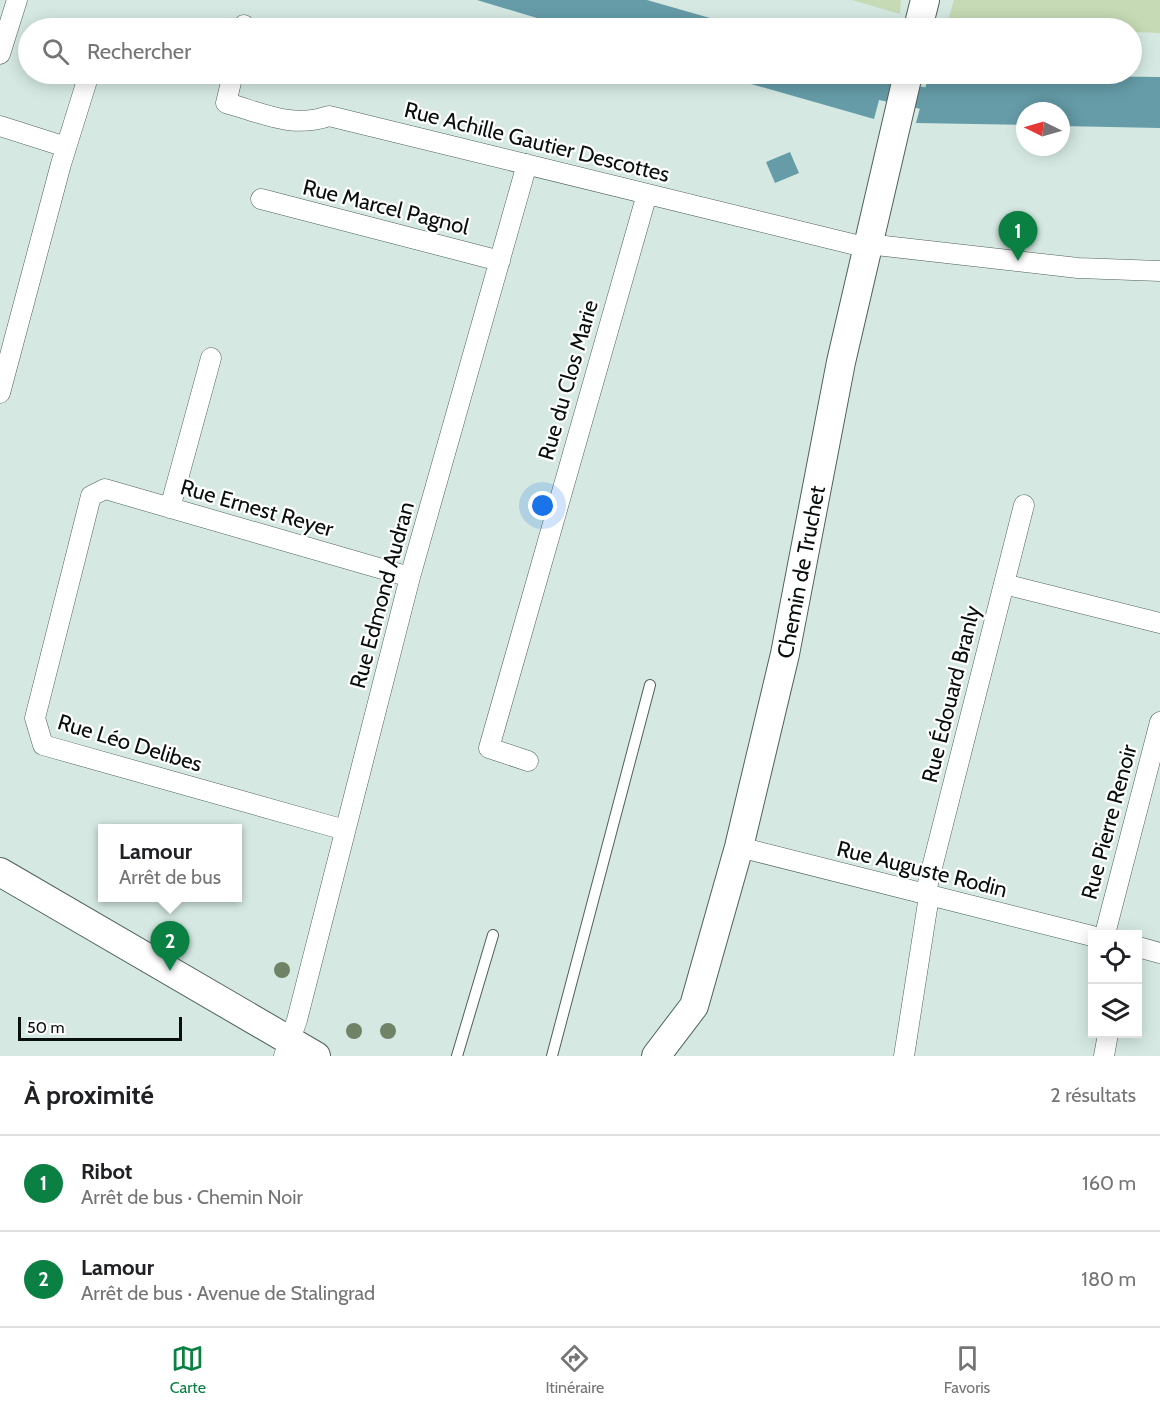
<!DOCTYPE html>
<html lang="fr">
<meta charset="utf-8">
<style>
:root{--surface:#fff;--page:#f2f2f2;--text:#202124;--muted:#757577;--line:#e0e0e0;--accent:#0b8043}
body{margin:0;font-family:Cabin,sans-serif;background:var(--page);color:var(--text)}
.controls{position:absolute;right:18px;bottom:18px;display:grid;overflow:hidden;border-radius:0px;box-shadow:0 3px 15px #0003}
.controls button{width:54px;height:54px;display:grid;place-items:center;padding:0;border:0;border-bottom:2px solid var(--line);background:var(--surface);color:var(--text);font:30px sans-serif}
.compass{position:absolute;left:1016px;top:102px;width:54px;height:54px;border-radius:50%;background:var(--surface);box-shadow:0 3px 15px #0003;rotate:275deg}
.scale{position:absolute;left:18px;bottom:15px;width:164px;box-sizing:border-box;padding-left:6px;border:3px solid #080f0c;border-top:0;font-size:16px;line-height:21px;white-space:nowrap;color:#080f0c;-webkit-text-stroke:4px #fff;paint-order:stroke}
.you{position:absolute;left:543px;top:506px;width:21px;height:21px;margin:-15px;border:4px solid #fff;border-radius:50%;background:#1a73e8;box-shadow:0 0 0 9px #1a73e833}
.badge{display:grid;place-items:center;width:39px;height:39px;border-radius:50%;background:var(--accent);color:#fff;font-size:20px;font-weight:700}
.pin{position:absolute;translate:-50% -50px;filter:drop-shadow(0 2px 3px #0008)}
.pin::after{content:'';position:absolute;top:32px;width:21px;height:18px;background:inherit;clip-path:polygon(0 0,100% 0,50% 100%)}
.popup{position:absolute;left:98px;top:824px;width:144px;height:78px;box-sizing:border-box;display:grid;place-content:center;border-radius:0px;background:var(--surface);filter:drop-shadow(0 2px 4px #0005);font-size:20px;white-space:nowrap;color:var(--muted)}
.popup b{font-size:22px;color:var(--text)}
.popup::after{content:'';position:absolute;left:50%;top:100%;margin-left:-12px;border:12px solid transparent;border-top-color:var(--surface)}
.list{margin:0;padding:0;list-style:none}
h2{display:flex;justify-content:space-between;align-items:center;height:78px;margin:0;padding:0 24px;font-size:26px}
h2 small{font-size:20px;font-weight:400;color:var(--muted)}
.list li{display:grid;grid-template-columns:39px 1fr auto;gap:18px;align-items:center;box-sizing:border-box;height:96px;padding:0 24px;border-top:2px solid var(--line)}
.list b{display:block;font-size:22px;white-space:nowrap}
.list p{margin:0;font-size:20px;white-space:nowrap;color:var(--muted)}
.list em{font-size:20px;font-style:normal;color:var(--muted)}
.icon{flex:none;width:33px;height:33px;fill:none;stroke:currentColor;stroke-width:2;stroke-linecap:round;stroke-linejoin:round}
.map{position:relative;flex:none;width:1160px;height:1056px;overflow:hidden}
.search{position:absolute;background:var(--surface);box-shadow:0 3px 15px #0003;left:18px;right:18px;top:18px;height:66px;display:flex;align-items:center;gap:15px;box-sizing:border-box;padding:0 21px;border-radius:33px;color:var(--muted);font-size:22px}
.sheet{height:270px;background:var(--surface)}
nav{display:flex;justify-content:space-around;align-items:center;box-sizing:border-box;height:84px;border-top:2px solid var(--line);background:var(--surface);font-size:16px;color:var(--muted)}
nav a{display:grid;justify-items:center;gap:3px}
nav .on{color:var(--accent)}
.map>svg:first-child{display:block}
.green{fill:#c6dab5}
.water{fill:#659ca8}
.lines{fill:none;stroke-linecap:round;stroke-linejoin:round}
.canal{stroke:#659ca8;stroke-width:22}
.lane-casing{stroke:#4e605a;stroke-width:12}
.street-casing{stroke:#4e605a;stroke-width:21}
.secondary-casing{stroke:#4e605a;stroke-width:30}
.lane{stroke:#fff;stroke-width:10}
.street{stroke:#fff;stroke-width:20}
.secondary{stroke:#fff;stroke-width:28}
.tree{fill:#708367}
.labels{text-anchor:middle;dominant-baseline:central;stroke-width:4.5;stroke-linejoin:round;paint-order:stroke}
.street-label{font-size:22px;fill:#080f0c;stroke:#fff}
</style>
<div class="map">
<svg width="1160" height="1056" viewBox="0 0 1160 1056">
<rect width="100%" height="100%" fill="#d5e9e2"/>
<path class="green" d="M852,0H901L900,14Z
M954,0H1160V33L1132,32V28L946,27Z"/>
<path class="water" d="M477,0H647L745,28H570Z
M716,74H886L874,119Z
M929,74L1160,77V128L1061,126V111H1025V125L916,123Z
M790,152L799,173L775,183L766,162Z"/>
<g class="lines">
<path class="canal" d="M811,74L922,98L951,99"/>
<defs>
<path id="lane" d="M457,1056L493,935
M552,1056L650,685"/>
<path id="street" d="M243,28L244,25
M0,54L17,0
M233,74L226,103C263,113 292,129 329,116L856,245L867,244L1078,268L1160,271
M0,126L66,147
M261,199L500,261
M0,393L61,164L89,74
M170,508L211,358
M1004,584L1160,623
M528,761L489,748L647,194
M345,830L43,745L35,718L91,496L105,489L410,577
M739,847L1092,936
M925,895L1024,505
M1105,934L1160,722
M1138,947L1160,953
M284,1056L297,1020L410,577L527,164
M904,1056L929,896
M1104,1056L1108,1034"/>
<g id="secondary">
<path d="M918,28L925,0"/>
<path d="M0,872L316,1056"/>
<path id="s1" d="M656,1056L694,1006L739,847L785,654L841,362L908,74"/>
</g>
</defs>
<use href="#lane" class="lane-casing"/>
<use href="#street" class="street-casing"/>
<use href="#secondary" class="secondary-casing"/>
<use href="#lane" class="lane"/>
<use href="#street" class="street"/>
<use href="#secondary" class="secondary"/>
</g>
<g class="tree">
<circle cx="282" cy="970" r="8"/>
<circle cx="354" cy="1031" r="8"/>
<circle cx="388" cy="1031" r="8"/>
</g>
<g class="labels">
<g class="street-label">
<text transform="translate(537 142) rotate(14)">Rue Achille Gautier Descottes</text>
<text transform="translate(386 207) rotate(14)">Rue Marcel Pagnol</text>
<text transform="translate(568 380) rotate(-74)">Rue du Clos Marie</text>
<text transform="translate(257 508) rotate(16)">Rue Ernest Reyer</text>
<text stroke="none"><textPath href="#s1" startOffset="510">Chemin de Truchet</textPath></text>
<text transform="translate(382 595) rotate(-75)">Rue Edmond Audran</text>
<text transform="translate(951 694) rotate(-76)">Rue Édouard Branly</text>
<text transform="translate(130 743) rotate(17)">Rue Léo Delibes</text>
<text transform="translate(1109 822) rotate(-75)">Rue Pierre Renoir</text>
<text transform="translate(922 869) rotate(14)">Rue Auguste Rodin</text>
</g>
</g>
</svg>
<div class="controls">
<button><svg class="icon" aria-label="locate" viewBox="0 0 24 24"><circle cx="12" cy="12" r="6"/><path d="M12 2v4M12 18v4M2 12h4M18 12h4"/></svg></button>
<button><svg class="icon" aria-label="layers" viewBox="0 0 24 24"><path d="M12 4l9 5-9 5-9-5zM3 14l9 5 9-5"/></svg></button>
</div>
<svg class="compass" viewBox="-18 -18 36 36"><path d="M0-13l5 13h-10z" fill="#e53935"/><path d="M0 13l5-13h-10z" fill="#757577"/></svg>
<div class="scale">50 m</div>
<div class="you"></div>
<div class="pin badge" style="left:1018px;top:261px">1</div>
<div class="pin badge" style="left:170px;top:971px">2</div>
<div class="popup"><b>Lamour</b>Arrêt de bus</div>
<div class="search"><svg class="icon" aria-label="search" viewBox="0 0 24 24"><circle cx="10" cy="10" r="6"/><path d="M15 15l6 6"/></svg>Rechercher</div>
</div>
<section class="sheet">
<h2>À proximité<small>2 résultats</small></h2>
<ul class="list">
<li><span class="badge">1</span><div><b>Ribot</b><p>Arrêt de bus · Chemin Noir</p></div><em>160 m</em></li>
<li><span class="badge">2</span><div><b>Lamour</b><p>Arrêt de bus · Avenue de Stalingrad</p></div><em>180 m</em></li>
</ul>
</section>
<nav>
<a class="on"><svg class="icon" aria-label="map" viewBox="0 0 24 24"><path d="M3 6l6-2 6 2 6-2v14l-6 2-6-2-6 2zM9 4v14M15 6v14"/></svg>Carte</a>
<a><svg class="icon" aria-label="directions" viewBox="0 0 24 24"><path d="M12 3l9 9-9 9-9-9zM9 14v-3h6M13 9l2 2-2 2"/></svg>Itinéraire</a>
<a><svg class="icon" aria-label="saved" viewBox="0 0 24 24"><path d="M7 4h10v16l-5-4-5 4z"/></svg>Favoris</a>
</nav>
